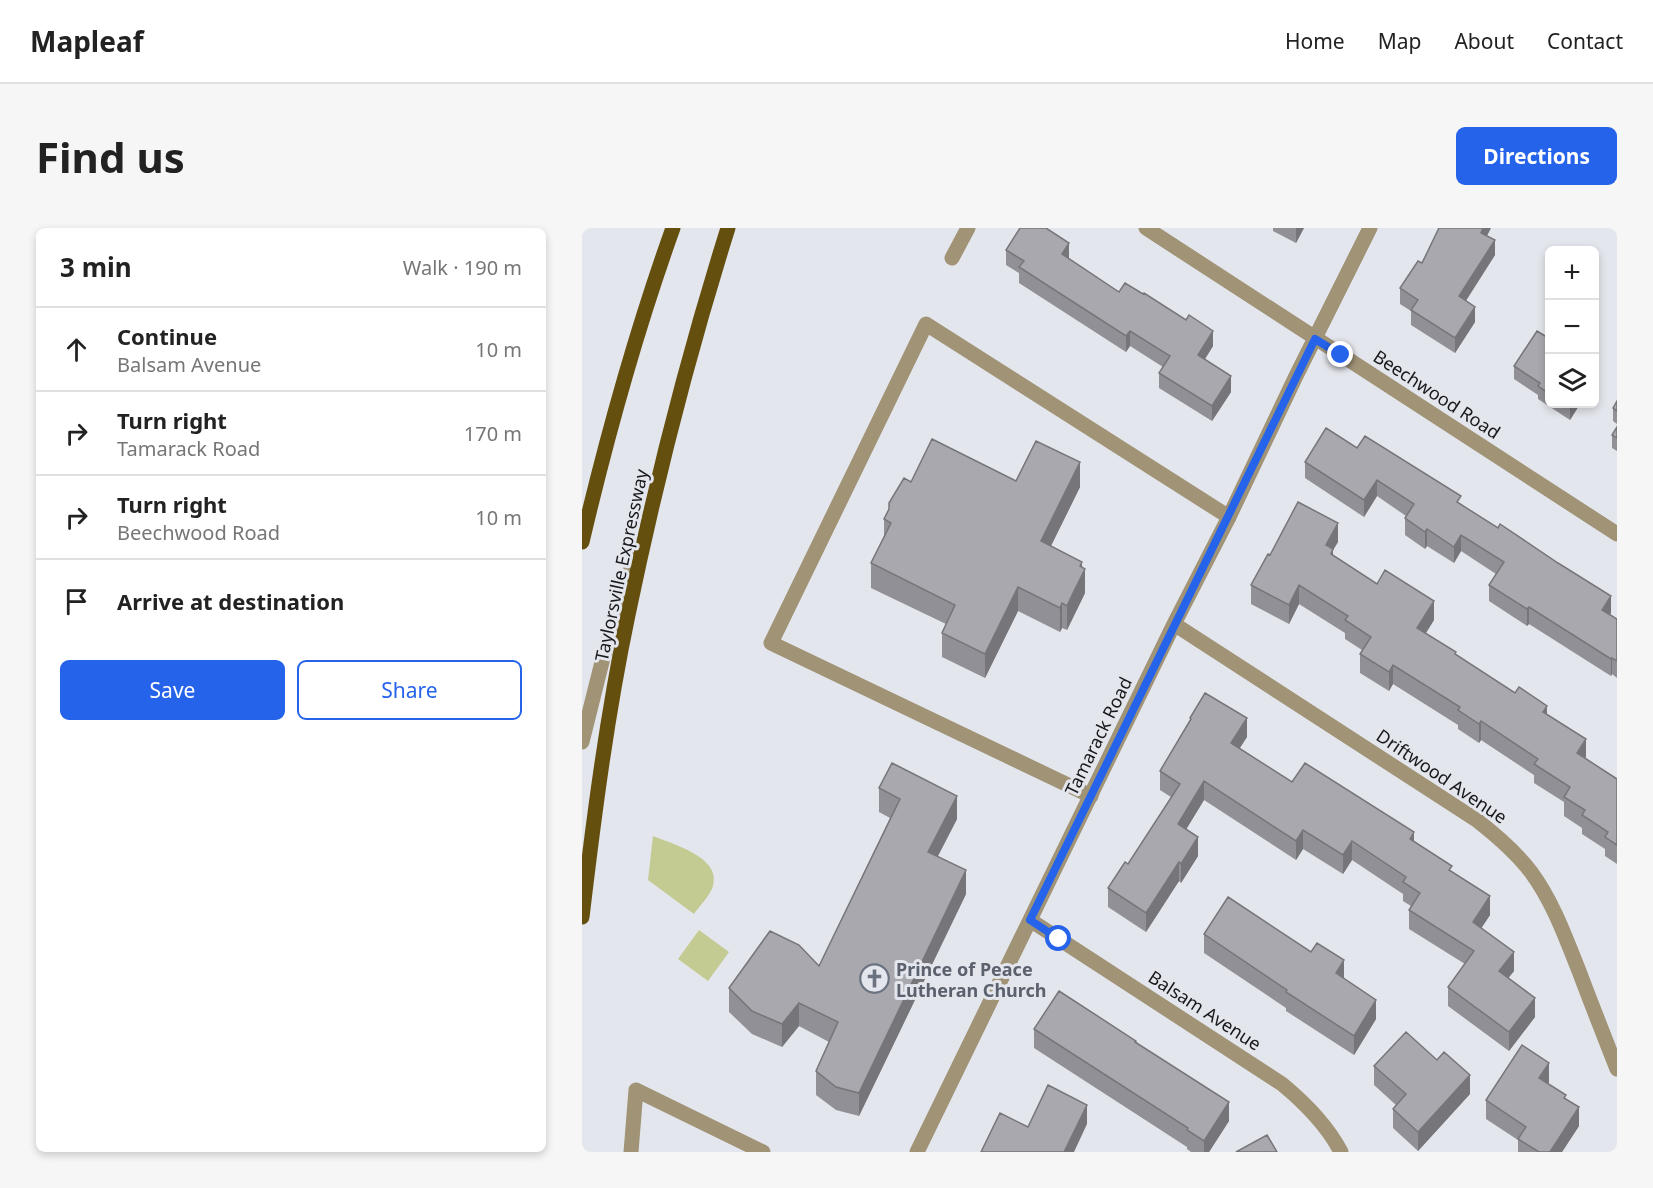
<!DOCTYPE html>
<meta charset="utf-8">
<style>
:root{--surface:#fff;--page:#f6f6f6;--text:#222;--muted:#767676;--line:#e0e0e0;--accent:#2563eb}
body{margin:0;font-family:"Noto Sans",sans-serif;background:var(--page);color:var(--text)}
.controls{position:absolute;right:18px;top:18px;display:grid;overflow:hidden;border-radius:9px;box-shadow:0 3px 9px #0003}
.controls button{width:54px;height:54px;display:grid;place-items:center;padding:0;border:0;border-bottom:2px solid var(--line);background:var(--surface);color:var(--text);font:30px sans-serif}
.stop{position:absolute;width:18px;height:18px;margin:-14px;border:4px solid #2563eb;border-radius:50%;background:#fff}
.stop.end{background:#2563eb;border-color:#fff;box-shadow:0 2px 6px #0008}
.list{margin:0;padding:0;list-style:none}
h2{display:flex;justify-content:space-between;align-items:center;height:78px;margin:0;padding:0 24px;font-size:26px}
h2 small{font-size:20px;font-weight:400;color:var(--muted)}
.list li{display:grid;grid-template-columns:39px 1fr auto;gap:18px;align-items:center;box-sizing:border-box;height:84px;padding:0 24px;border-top:2px solid var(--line)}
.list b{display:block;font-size:22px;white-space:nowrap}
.list p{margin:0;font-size:20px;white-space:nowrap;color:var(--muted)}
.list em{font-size:20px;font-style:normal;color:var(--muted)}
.actions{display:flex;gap:12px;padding:18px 24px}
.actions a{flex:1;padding:14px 0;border:2px solid var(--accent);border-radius:9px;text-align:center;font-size:21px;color:var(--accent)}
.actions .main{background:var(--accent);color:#fff}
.icon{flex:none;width:33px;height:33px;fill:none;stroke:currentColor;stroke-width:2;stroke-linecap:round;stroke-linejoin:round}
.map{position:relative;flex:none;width:1035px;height:924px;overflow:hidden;border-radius:9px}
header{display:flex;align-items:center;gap:36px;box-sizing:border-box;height:84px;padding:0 30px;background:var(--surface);border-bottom:2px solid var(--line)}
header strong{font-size:28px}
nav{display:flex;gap:33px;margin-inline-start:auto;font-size:21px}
.intro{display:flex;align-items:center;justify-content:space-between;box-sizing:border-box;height:144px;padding:0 36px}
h1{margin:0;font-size:42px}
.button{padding:15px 27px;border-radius:9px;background:var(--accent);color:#fff;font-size:21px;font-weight:700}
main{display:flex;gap:36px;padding:0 36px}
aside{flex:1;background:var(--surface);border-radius:9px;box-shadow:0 3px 9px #0003}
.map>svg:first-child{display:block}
.green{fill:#c3cb92}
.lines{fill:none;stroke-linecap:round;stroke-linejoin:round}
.lane{stroke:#a09376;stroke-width:15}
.street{stroke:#a09376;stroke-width:15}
.primary{stroke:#654f0e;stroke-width:15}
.wall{fill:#919096}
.shaded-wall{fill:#76767a}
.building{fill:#a9a8af;stroke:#76767a;stroke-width:1.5}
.route{stroke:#2563eb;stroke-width:8}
.labels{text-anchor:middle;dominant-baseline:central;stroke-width:6;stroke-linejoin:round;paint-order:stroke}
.street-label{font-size:18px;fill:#18191b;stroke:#e4e6ed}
.worship-label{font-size:18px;font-weight:bold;fill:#5b616d;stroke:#e4e6ed;text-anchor:start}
</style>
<header>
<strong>Mapleaf</strong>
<nav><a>Home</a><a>Map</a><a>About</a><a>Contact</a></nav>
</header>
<div class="intro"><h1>Find us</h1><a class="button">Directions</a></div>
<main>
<aside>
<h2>3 min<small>Walk · 190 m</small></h2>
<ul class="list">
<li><svg class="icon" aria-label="ahead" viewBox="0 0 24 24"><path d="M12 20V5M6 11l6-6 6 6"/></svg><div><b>Continue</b><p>Balsam Avenue</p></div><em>10 m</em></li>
<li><svg class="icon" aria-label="right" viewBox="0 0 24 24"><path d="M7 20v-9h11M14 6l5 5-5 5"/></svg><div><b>Turn right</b><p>Tamarack Road</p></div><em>170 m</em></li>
<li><svg class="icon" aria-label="right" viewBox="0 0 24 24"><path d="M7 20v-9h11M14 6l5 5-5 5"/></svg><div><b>Turn right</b><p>Beechwood Road</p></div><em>10 m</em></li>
<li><svg class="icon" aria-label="arrive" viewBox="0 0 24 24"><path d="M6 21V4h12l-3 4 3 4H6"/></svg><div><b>Arrive at destination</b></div></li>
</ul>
<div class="actions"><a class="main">Save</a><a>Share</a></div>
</aside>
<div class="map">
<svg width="1035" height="924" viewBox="0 0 1035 924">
<rect width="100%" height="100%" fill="#e4e6ed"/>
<path class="green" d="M71,608C90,616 140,629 131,658C128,668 118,677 112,686L66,652Z
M117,702L147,724L126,753L96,731Z"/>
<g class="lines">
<path class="lane" d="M0,514L24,418L55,321
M509,568L189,415L344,96L647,289
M49,924L54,862L181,924"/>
<path class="street" d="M564,0L1035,306
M370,30L386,0
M592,396L896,593C915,608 934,624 949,644C971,674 983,708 997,743C1009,775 1022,808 1035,841
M448,692L700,856C723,875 745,897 759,924
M335,924L592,396L647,289L714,148L788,0"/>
<path class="primary" d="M0,314C25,208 54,103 91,0
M0,689C12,588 25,487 46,387C73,257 106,127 146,0"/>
</g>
<path class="wall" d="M691,0H722L714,15L691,3Z
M905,8L913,27L884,73L893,94L873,125L829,97V83L818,76V60L840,35Z
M424,22L487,30L486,31L537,64L631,118L623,131L649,164L630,193L577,160V145L581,139L548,118L544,124L437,55V45L424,37Z
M968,111V176H998L988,192L956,171V167L932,151V138Z
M1035,173V196L1031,193V180Z
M1035,199V223L1030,220V207Z
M775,220L879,276L1029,385L1028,386L1035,391V450L1030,446L1029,448L947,396L945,398L907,373V357L914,346L879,323L872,335L845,318L843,321L823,307V290L824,288L795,268L782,289L723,250V234Z
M434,253L498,259L469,318L500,339L503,365L485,402L480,400L478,404L436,383L403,450L360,429V405L364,396L289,360V335L302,309V291L307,281L329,254Z
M756,314L751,322V327L852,392L844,405L874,427L965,487L1003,531L1035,551V636L1023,628V621L1000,606V600L982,588V574L952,555V547L899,512L897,515L876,501V497L811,456L807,463L778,445V426L780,422L763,411V405L717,376L707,396L669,376V357L688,327Z
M608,490L665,509L657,520L710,554L832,614L870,644L908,687L899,700L932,743L926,750L953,789L927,823L866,778V759L883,736L827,701V682L829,678L821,673V666L770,632L761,646L721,621L714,632L622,572L604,601L616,628L599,655L597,653L564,704L526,679V660L546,636L589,569L578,562V543L608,494Z
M297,560L375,591L356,628L384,666L277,888L254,882L234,867V843L247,814L217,798L200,819L170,806L147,784V760L237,738L308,590L297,584Z
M622,706L762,751L794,791L772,827L704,783V780L622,725Z
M452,801L554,814L647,893L627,924H609L605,921V919L452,820Z
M792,838L888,866L836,923L811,900V881L814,877L792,857Z
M967,854L966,856L984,871L997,898L980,924H936V912L904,891V872Z"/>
<path class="shaded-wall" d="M714,0H722L714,15Z
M901,0H909L899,20V5Z
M913,12V27L877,83V68Z
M487,15V30L480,41V26Z
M893,79V94L873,125V110Z
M548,103V118L544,124V108Z
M631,103V118L616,142V127Z
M649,148V164L630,193V178Z
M990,176H998L988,192V179Z
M498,234V259L459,338V313Z
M795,252V268L782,289V272Z
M756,295V314L751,322V340L744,317Z
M845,301V318L843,321V304Z
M879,307V323L872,335V319Z
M500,334V345L503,341V365L485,402V378Z
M717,357V376L707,396V377Z
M436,359V383L403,450V426Z
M1029,368V385L1020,398V382Z
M852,373V392L835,419V400Z
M480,375V400L478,404V380Z
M947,379V396L945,398V381Z
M1030,430V446L1029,448V431Z
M811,437V456L807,463V444Z
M965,478V497L961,484Z
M665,490V509L649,534V515Z
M899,493V512L897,515V496Z
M1004,511V530L995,525Z
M622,553V572L596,615V596Z
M375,568V591L346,647V624Z
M721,602V621L714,632V613Z
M832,604V623L828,611Z
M616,609V628L599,655V636Z
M770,613V632L761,646V627Z
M597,634V653L564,704V685Z
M384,642V666L277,888V865Z
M908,668V687L891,713V694Z
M932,724V743L917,762V743Z
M762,732V751L754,745Z
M953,770V789L927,823V804Z
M794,772V791L772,827V808Z
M217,775V798L200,819V796Z
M967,835V854L957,869V850Z
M888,847V866L836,923V904Z
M647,874V893L627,924H622V913Z
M505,877V896L492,924H482Z
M997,879V898L980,924H968Z"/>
<path class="building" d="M438,0H464L487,15L480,26L537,64L543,55L561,66L562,65L604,92L607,87L631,103L616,127L649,148L630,178L577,145L588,128L548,103L544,108L437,39L442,33L424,22Z
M857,0H901L899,5L913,12L877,68L893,79L873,110L829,82L836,72L818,60L836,33L840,35Z
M955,103L968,111V166L956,158L958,155L932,138Z
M1035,173V183L1031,180Z
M983,176H990L988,179Z
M1035,199V210L1030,207Z
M744,200L775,220L783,208L879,268L875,274L916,300L918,296L976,335L1029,368L1020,382L1035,391V433L1030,430L1029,431L947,379L945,381L907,357L922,334L879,307L872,319L845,301L843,304L823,290L832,276L795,252L782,272L723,234Z
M350,211L434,253L454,213L498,234L459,313L500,334L498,338L503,341L492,363L485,378L480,375L478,380L436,359L403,426L360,405L373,377L289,335L309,295L302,291L307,281V275L322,250L329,254Z
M716,274L756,295L744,317L751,321L749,326L795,356L803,342L852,373L835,400L874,424L873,426L933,465L937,459L965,478L961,484L1004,511L995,525L1035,551V617L1023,609L1026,604L1000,587L1003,582L982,569L988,559L952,536L956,531L899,493L897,496L876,482L878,479L811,437L807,444L778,426L789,409L763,392L766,388L717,357L707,377L669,357L686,326L688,327Z
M623,465L665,490L649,515L710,554L723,535L832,604L828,611L870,638L867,642L908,668L891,694L932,724L917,743L953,770L927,804L866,759L892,723L827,682L838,665L821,654L824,649L770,613L761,627L721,602L714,613L622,553L596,596L616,609L599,636L597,634L564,685L526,660L543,634L546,636L598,556L578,543L609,491L608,490Z
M310,535L375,568L346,624L384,642L277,865L254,859L234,843L256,794L217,775L200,796L170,783L147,760L188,703L217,717L237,738L318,571L297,560Z
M646,669L729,724L735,715L762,732L754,745L794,772L772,808L704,764L705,762L622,706Z
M477,763L554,813L553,814L647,874L622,913L605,902L606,900L452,801Z
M824,804L855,832L862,824L888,847L836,904L811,881L824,866L792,838Z
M940,817L967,835L957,850L984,867L982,870L997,879L968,924H957L936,911L944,899L904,872Z
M466,857L505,877L482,924H399L418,885L446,899Z
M685,907L695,924H654Z"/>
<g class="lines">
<path class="route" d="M477,711L448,692L733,111L759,127"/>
</g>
<defs>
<symbol id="church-ring" viewBox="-11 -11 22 22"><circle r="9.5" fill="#e4e6ed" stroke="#6b7280" stroke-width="1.5"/><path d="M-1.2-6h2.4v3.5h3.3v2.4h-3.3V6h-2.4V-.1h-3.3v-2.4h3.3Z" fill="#6b7280"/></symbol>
</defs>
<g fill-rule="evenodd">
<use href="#church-ring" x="276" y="734" width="33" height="33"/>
</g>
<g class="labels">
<g class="street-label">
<text transform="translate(855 166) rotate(33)">Beechwood Road</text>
<text transform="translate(39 337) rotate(-78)">Taylorsville Expressway</text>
<text transform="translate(516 508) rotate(-64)">Tamarack Road</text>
<text transform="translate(860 548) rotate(34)">Driftwood Avenue</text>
<text transform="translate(623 782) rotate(33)">Balsam Avenue</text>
</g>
<g class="worship-label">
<text x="314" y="741">Prince of Peace<tspan x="314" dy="21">Lutheran Church</tspan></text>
</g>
</g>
</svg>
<div class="controls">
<button>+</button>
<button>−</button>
<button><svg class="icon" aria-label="layers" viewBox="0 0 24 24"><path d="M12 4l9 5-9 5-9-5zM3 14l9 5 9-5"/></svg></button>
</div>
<div class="stop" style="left:477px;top:711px"></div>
<div class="stop end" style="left:759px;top:127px"></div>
</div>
</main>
